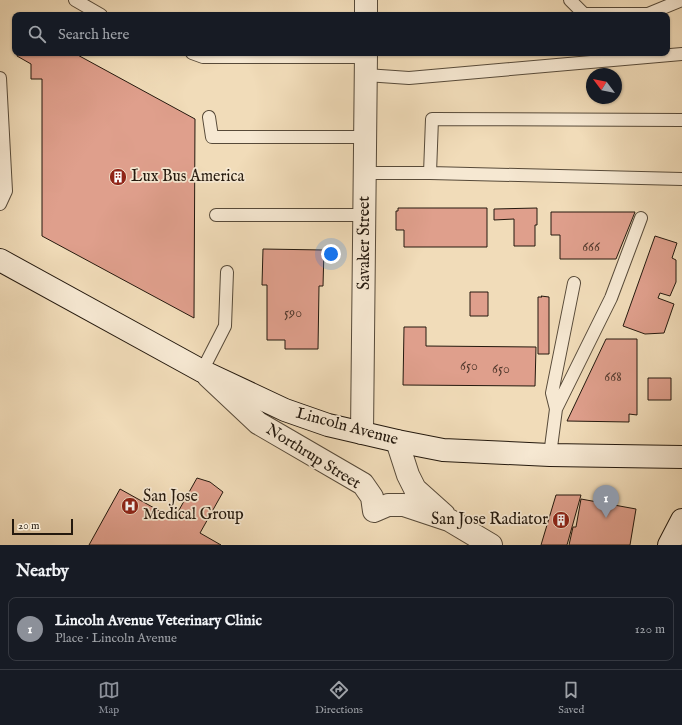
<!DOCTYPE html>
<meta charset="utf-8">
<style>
:root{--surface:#171b24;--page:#20242c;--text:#f1f3f6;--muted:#9ea1a6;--line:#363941;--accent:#8c9099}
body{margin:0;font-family:"IM FELL English",serif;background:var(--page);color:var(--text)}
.compass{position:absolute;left:586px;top:68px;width:36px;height:36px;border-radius:50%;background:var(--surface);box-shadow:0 1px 3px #0004;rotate:302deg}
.scale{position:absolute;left:12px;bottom:10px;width:61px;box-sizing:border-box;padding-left:4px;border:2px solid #24190e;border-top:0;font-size:11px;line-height:14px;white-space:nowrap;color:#24190e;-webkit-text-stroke:3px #f6e8d2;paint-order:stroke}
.you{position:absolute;left:331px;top:254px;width:14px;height:14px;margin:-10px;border:3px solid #fff;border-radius:50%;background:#1a73e8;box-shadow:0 0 0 6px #1a73e833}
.badge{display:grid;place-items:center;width:26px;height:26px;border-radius:50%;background:var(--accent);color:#fff;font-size:13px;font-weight:700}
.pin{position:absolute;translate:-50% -33px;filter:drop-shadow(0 1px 2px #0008)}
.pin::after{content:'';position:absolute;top:21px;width:14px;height:12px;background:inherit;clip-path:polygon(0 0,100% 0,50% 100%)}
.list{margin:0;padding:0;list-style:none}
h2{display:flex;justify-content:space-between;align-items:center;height:52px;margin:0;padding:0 16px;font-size:17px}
h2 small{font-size:13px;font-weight:400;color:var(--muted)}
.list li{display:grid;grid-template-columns:26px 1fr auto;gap:12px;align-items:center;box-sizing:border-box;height:64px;margin:0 8px 8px;padding:0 8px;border:1px solid var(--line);border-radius:8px}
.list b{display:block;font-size:15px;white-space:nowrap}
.list p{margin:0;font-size:13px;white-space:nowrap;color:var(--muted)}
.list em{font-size:13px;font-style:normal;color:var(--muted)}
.icon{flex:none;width:22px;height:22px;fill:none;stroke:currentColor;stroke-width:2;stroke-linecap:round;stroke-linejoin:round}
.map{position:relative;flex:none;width:682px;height:545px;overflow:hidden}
.search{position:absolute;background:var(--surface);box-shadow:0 1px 3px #0004;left:12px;right:12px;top:12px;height:44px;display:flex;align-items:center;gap:10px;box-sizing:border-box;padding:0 14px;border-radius:8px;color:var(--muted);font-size:15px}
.sheet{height:124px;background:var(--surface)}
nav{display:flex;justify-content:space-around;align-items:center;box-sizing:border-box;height:56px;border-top:1px solid var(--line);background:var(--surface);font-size:11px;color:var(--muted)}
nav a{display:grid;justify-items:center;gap:2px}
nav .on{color:var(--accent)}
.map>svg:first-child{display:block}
.building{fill:#df9f8c;stroke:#24190e}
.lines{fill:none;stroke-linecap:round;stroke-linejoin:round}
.lane-casing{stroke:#574a39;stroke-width:14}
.street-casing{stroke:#574a39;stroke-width:24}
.secondary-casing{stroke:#24190e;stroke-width:24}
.lane{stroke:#f6e8d2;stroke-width:12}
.street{stroke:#f6e8d2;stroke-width:22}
.secondary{stroke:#f6e8d2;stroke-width:22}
.labels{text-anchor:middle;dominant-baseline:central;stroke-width:3.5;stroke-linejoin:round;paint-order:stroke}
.number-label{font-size:14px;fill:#533a2e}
.poi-label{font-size:16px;fill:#24190e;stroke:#f6e8d2;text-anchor:start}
.street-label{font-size:16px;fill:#24190e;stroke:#f6e8d2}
</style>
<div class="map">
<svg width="682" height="545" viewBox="0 0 682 545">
<rect width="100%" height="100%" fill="#f1dcb9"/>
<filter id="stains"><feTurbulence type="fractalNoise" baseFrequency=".005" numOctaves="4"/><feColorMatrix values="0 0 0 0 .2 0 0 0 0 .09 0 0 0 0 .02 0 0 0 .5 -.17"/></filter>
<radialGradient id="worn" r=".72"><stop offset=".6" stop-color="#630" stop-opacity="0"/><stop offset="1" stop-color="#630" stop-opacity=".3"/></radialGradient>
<path class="building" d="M18,53H74L195,119L194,318L42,236V79H31V64L17,56Z
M398,208H487V247H404V230H396V211H398Z
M537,208V225H535V246H514V219L494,220V209Z
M551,212H635L616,259H560V235H551Z
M655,236L677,243L672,258L676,260V282L670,296L660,293L658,298L674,304L664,333L645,334L623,326Z
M263,249L324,250L323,286H319L318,349H285V340H267V285H262Z
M470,292H488V316H470Z
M541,296L549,297V354H538V297H542Z
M404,327H426V346L536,347L535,386L403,385Z
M606,339H637V415L629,414V422L567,421Z
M648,378H671V400H648Z
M197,478L210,482L223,492L200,533L221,545H89L120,489L174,519Z
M556,495H581L567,545H541Z
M581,499L636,509L630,545H569L573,527H576Z"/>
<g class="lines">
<defs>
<path id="lane" d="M75,0L101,15
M570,0L584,14H648L682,0
M192,53L203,57H366
M366,75L409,78L682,54
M0,78L6,191L0,204
M209,117L212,137H365
M682,120L432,119L430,173L682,179
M365,173H430
M216,215H365
M202,371L225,326L227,272
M556,409L552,393L574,283
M550,455L556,409L611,298L641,218"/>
<path id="street" d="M366,15V0
M208,376L258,423L363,484L372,497L374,511L388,505H404L449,520L491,545
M362,433L366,53
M397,441L408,475L415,489L444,515"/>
<path id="secondary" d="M0,260L202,371L285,410L328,425L397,441L443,450L550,455L682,457
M669,545L682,520"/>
</defs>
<use href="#lane" class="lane-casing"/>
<use href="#street" class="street-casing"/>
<use href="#secondary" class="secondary-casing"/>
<use href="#lane" class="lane"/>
<use href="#street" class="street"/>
<use href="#secondary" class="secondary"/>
</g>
<defs>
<symbol id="building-disc" viewBox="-11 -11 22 22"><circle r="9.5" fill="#8f2418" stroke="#f6e8d2"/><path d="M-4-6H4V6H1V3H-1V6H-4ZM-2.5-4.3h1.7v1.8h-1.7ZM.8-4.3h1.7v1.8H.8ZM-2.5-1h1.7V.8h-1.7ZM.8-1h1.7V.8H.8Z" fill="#fff"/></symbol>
<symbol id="hospital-disc" viewBox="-11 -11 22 22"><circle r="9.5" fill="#8f2418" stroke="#f6e8d2"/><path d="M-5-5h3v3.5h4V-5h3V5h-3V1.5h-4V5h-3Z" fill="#fff"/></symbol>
</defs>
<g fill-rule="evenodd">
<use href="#building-disc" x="108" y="167" width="20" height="20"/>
<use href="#hospital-disc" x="120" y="496" width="20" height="20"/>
<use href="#building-disc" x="551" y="510" width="20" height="20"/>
</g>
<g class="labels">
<g class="number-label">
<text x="591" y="247">666</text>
<text x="293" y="313">590</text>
<text x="469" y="366">650</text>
<text x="501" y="369">650</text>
<text x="613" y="377">668</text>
</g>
<g class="poi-label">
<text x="131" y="177">Lux Bus America</text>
<text x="143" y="497">San Jose<tspan x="143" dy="18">Medical Group</tspan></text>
<text x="548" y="520" text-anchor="end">San Jose Radiator</text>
</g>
<g class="street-label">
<text transform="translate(365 243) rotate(-90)">Savaker Street</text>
<text transform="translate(347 427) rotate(15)">Lincoln Avenue</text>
<text transform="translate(313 457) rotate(32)">Northrup Street</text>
</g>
</g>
<rect width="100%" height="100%" filter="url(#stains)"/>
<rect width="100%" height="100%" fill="url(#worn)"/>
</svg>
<svg class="compass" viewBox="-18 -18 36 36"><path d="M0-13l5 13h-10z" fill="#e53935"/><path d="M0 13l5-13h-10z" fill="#9ea1a6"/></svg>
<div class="scale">20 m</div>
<div class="you"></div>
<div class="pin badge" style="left:606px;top:518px">1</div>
<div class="search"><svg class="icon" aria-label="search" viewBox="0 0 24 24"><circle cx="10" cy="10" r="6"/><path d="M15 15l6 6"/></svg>Search here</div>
</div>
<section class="sheet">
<h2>Nearby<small></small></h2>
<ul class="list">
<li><span class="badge">1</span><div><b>Lincoln Avenue Veterinary Clinic</b><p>Place · Lincoln Avenue</p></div><em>120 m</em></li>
</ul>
</section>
<nav>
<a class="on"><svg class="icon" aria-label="map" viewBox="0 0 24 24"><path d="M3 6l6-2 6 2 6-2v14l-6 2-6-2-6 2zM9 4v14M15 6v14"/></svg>Map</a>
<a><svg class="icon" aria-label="directions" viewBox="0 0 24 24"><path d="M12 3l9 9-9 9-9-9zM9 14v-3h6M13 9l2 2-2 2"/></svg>Directions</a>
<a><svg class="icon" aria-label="saved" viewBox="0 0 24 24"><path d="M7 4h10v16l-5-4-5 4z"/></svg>Saved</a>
</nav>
